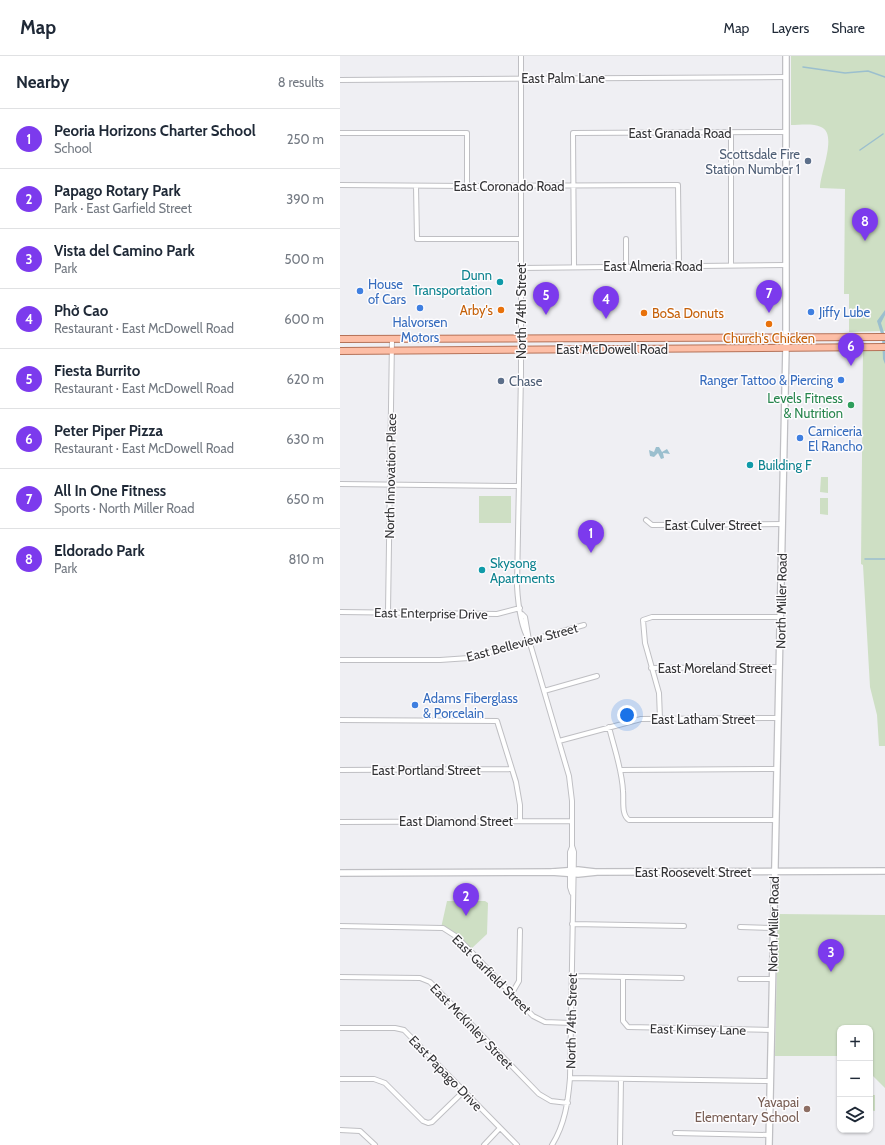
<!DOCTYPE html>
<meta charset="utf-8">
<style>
:root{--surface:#fff;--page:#f2f2f3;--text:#1f2937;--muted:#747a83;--line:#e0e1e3;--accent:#7c3aed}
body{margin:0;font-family:Cabin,sans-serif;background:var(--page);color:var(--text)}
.controls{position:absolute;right:12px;bottom:12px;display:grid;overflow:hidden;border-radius:8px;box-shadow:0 1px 3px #0004}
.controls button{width:36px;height:36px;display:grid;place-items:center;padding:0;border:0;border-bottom:1px solid var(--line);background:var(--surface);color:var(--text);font:20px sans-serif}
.you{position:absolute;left:287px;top:659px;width:14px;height:14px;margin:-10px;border:3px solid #fff;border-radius:50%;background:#1a73e8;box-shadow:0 0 0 6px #1a73e833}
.badge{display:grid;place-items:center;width:26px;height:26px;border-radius:50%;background:var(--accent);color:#fff;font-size:13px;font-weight:700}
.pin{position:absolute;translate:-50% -33px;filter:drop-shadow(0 1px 2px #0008)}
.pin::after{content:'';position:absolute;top:21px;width:14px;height:12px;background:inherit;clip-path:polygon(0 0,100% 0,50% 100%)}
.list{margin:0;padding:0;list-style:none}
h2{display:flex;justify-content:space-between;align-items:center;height:52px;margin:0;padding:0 16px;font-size:17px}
h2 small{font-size:13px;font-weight:400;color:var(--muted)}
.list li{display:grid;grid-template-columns:26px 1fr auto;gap:12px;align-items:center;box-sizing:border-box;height:60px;padding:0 16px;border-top:1px solid var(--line)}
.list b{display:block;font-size:15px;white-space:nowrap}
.list p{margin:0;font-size:13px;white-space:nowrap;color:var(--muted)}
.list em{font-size:13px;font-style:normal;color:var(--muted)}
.icon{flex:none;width:22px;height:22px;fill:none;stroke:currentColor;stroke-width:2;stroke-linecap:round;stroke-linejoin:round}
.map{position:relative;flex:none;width:545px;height:1089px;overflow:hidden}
header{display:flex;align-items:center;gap:24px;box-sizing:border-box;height:56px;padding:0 20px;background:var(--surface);border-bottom:1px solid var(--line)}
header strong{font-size:19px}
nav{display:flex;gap:22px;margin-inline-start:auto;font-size:14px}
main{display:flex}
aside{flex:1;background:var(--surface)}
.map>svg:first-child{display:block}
.green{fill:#cedfc4}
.water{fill:#9bbfce}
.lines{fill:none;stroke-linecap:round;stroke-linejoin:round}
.stream{stroke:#9bbfce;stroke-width:1.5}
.street-casing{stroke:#bfbfc3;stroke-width:6}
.secondary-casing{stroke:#bfbfc3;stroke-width:8}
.primary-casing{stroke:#b57258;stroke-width:8}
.street{stroke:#fff;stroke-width:4}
.secondary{stroke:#fff;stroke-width:5.5}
.primary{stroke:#fdbea6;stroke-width:6}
.service-dot{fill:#5c6f8a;stroke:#fdfcfe;stroke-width:1.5}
.culture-dot{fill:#0f9aa8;stroke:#fdfcfe;stroke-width:1.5}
.shop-dot{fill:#3f7fe0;stroke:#fdfcfe;stroke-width:1.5}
.food-dot{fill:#e8710a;stroke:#fdfcfe;stroke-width:1.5}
.leisure-dot{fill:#2e9e5b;stroke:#fdfcfe;stroke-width:1.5}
.education-dot{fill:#8d6e63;stroke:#fdfcfe;stroke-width:1.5}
.labels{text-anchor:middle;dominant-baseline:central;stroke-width:3;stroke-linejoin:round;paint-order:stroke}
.street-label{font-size:13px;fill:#343436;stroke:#fdfcfe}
.service-label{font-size:13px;fill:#4e5e75;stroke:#fdfcfe;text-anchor:end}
.culture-label{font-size:13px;fill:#0d838f;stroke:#fdfcfe;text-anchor:start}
.shop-label{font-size:13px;fill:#366cbe;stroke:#fdfcfe;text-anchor:start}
.food-label{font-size:13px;fill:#c56008;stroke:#fdfcfe;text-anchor:end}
.leisure-label{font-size:13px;fill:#27864d;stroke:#fdfcfe;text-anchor:end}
.education-label{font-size:13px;fill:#785e54;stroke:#fdfcfe;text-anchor:end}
</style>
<header>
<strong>Map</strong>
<nav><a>Map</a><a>Layers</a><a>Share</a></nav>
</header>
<main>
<aside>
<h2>Nearby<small>8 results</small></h2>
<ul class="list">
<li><span class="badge">1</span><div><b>Peoria Horizons Charter School</b><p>School</p></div><em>250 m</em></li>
<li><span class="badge">2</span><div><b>Papago Rotary Park</b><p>Park · East Garfield Street</p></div><em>390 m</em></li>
<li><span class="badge">3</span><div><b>Vista del Camino Park</b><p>Park</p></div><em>500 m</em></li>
<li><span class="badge">4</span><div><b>Phở Cao</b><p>Restaurant · East McDowell Road</p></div><em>600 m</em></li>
<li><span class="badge">5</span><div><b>Fiesta Burrito</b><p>Restaurant · East McDowell Road</p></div><em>620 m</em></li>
<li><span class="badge">6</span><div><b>Peter Piper Pizza</b><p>Restaurant · East McDowell Road</p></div><em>630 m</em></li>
<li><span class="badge">7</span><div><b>All In One Fitness</b><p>Sports · North Miller Road</p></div><em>650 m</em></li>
<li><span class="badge">8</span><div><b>Eldorado Park</b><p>Park</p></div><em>810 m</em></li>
</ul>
</aside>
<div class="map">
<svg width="545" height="1089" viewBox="0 0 545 1089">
<rect width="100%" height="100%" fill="#efeff3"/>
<path class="green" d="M451,0H545V275L509,276V238H504L505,133L480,132C480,117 498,78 481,71C473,67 460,69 451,69Z
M523,294H545V690H539L537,659L530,631L523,509L521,508Z
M481,421H488V437L480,436Z
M139,440H171V467H139Z
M480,442H488V459L480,458Z
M107,845H145L148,847L147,878L130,894L117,881L101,872Z
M438,858L545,859V1032L530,1017V972H500V1000H435Z
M530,1039H535V1055L530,1054Z"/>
<path class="water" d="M545,254V259L541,267L545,280V308L543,303L542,281L537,265Z
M316,391H319L322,396L327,393L330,398L323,397L324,402L321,403L318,397L314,401L310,400L309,394L314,396Z"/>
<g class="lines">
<path class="stream" d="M463,11L505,17L528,15L545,21
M520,94L543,78
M525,503H545"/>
<defs>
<path id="street" d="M181,0V317L177,530C178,547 180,570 189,584
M0,24L446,21
M391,76V209
M0,77H127V130
M0,129L127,130L338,129L339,210
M76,130L77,183H181
M286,183V210
M234,210L233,77L446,76
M181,212L446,209
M0,428L179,430
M306,464L312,469L442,468
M0,556L157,558L180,552
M48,556L52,283
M182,558L185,561L189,584L229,720L232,745V790L234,796L230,1022C228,1046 225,1068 212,1089
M0,604H100L129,602L244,569
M311,612L439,611
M204,635L257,620
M320,663L319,637L305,587L303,564L312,561H440
M0,664L157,665L176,726L180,749V765
M269,671C274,692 282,713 283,735C284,744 281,759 289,764H436
M219,685L301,663L438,662
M0,714L172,713
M280,714L437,713
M0,766L232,765
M232,837L230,831V796L232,791
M232,868L344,870
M0,870L103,872L117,881L193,960L205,966L231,967
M400,871L433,872
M231,920L342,922
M0,921L80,922L90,926L199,1038L211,1045L228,1047
M283,921V965L288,971L432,974
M400,923H432
M172,937L179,925L180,874
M0,972H55L64,974L177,1089
M230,1022L430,1025
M0,1023H34L45,1027L83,1065L88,1067L92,1066L124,1035
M0,1074L20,1075L35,1089
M335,1077L429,1079
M144,1089L160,1072
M280,1089L281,1023"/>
<path id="secondary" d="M212,816L238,814L255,816
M0,817L211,816L238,818L257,816L545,815
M429,1089L446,291V0"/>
<path id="primary" d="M0,283L545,281
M0,295L545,291"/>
</defs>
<use href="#street" class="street-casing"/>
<use href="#secondary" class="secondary-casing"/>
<use href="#primary" class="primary-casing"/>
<use href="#street" class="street"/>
<use href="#secondary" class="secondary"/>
<use href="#primary" class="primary"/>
</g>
<g class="service-dot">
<circle cx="468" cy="105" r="4"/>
<circle cx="161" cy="325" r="4"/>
</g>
<g class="culture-dot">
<circle cx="160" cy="226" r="4"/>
<circle cx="410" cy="409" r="4"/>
<circle cx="142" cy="514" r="4"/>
</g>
<g class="shop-dot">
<circle cx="20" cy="235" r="4"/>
<circle cx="80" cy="252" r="4"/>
<circle cx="471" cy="256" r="4"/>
<circle cx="501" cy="324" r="4"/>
<circle cx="460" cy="382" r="4"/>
<circle cx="75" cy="649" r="4"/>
</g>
<g class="food-dot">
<circle cx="161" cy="254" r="4"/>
<circle cx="304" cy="257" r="4"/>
<circle cx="429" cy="268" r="4"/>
</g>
<circle class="leisure-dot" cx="511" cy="349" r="4"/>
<circle class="education-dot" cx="467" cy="1053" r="4"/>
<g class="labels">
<g class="street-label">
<text x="223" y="22">East Palm Lane</text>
<text x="340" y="77">East Granada Road</text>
<text x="169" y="130">East Coronado Road</text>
<text x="313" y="210">East Almeria Road</text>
<text transform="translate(181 255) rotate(-90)">North 74th Street</text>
<text x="272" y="293">East McDowell Road</text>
<text transform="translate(50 420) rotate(-89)">North Innovation Place</text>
<text x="373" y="469">East Culver Street</text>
<text transform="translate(441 545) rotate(-89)">North Miller Road</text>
<text transform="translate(91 557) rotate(1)">East Enterprise Drive</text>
<text transform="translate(182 586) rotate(-15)">East Belleview Street</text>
<text x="375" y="612">East Moreland Street</text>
<text x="363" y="663">East Latham Street</text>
<text x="86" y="714">East Portland Street</text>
<text x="116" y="765">East Diamond Street</text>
<text x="353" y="816">East Roosevelt Street</text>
<text transform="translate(433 868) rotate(-89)">North Miller Road</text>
<text transform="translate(152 918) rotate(45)">East Garfield Street</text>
<text transform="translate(231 965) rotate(-89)">North 74th Street</text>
<text transform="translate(132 970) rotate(46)">East McKinley Street</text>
<text transform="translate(358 973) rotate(1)">East Kimsey Lane</text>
<text transform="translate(106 1017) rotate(46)">East Papago Drive</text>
</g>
<g class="service-label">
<text x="460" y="98">Scottsdale Fire<tspan x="460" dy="15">Station Number 1</tspan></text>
<text x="169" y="325" text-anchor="start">Chase</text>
</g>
<g class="culture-label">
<text x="152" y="219" text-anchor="end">Dunn<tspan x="152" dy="15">Transportation</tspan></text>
<text x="418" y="409">Building F</text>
<text x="150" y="507">Skysong<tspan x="150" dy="15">Apartments</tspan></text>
</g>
<g class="shop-label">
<text x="28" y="228">House<tspan x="28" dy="15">of Cars</tspan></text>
<text x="479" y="256">Jiffy Lube</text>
<text x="80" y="266" text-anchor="middle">Halvorsen<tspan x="80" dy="15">Motors</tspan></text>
<text x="493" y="324" text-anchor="end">Ranger Tattoo &amp; Piercing</text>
<text x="468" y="375">Carniceria<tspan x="468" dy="15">El Rancho</tspan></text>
<text x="83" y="642">Adams Fiberglass<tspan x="83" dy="15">&amp; Porcelain</tspan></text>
</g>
<g class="food-label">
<text x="153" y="254">Arby's</text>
<text x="312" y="257" text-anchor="start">BoSa Donuts</text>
<text x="429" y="282" text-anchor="middle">Church's Chicken</text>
</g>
<g class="leisure-label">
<text x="503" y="342">Levels Fitness<tspan x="503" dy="15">&amp; Nutrition</tspan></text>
</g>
<g class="education-label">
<text x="459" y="1046">Yavapai<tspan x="459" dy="15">Elementary School</tspan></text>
</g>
</g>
</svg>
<div class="controls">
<button>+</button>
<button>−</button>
<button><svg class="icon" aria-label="layers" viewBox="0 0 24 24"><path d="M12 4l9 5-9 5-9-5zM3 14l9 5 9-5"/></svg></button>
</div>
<div class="you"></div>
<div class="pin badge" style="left:251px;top:497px">1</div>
<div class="pin badge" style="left:126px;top:860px">2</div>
<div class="pin badge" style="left:491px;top:916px">3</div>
<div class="pin badge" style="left:266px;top:263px">4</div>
<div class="pin badge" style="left:206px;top:259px">5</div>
<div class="pin badge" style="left:511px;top:310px">6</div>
<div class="pin badge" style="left:429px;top:257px">7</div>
<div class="pin badge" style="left:525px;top:185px">8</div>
</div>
</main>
